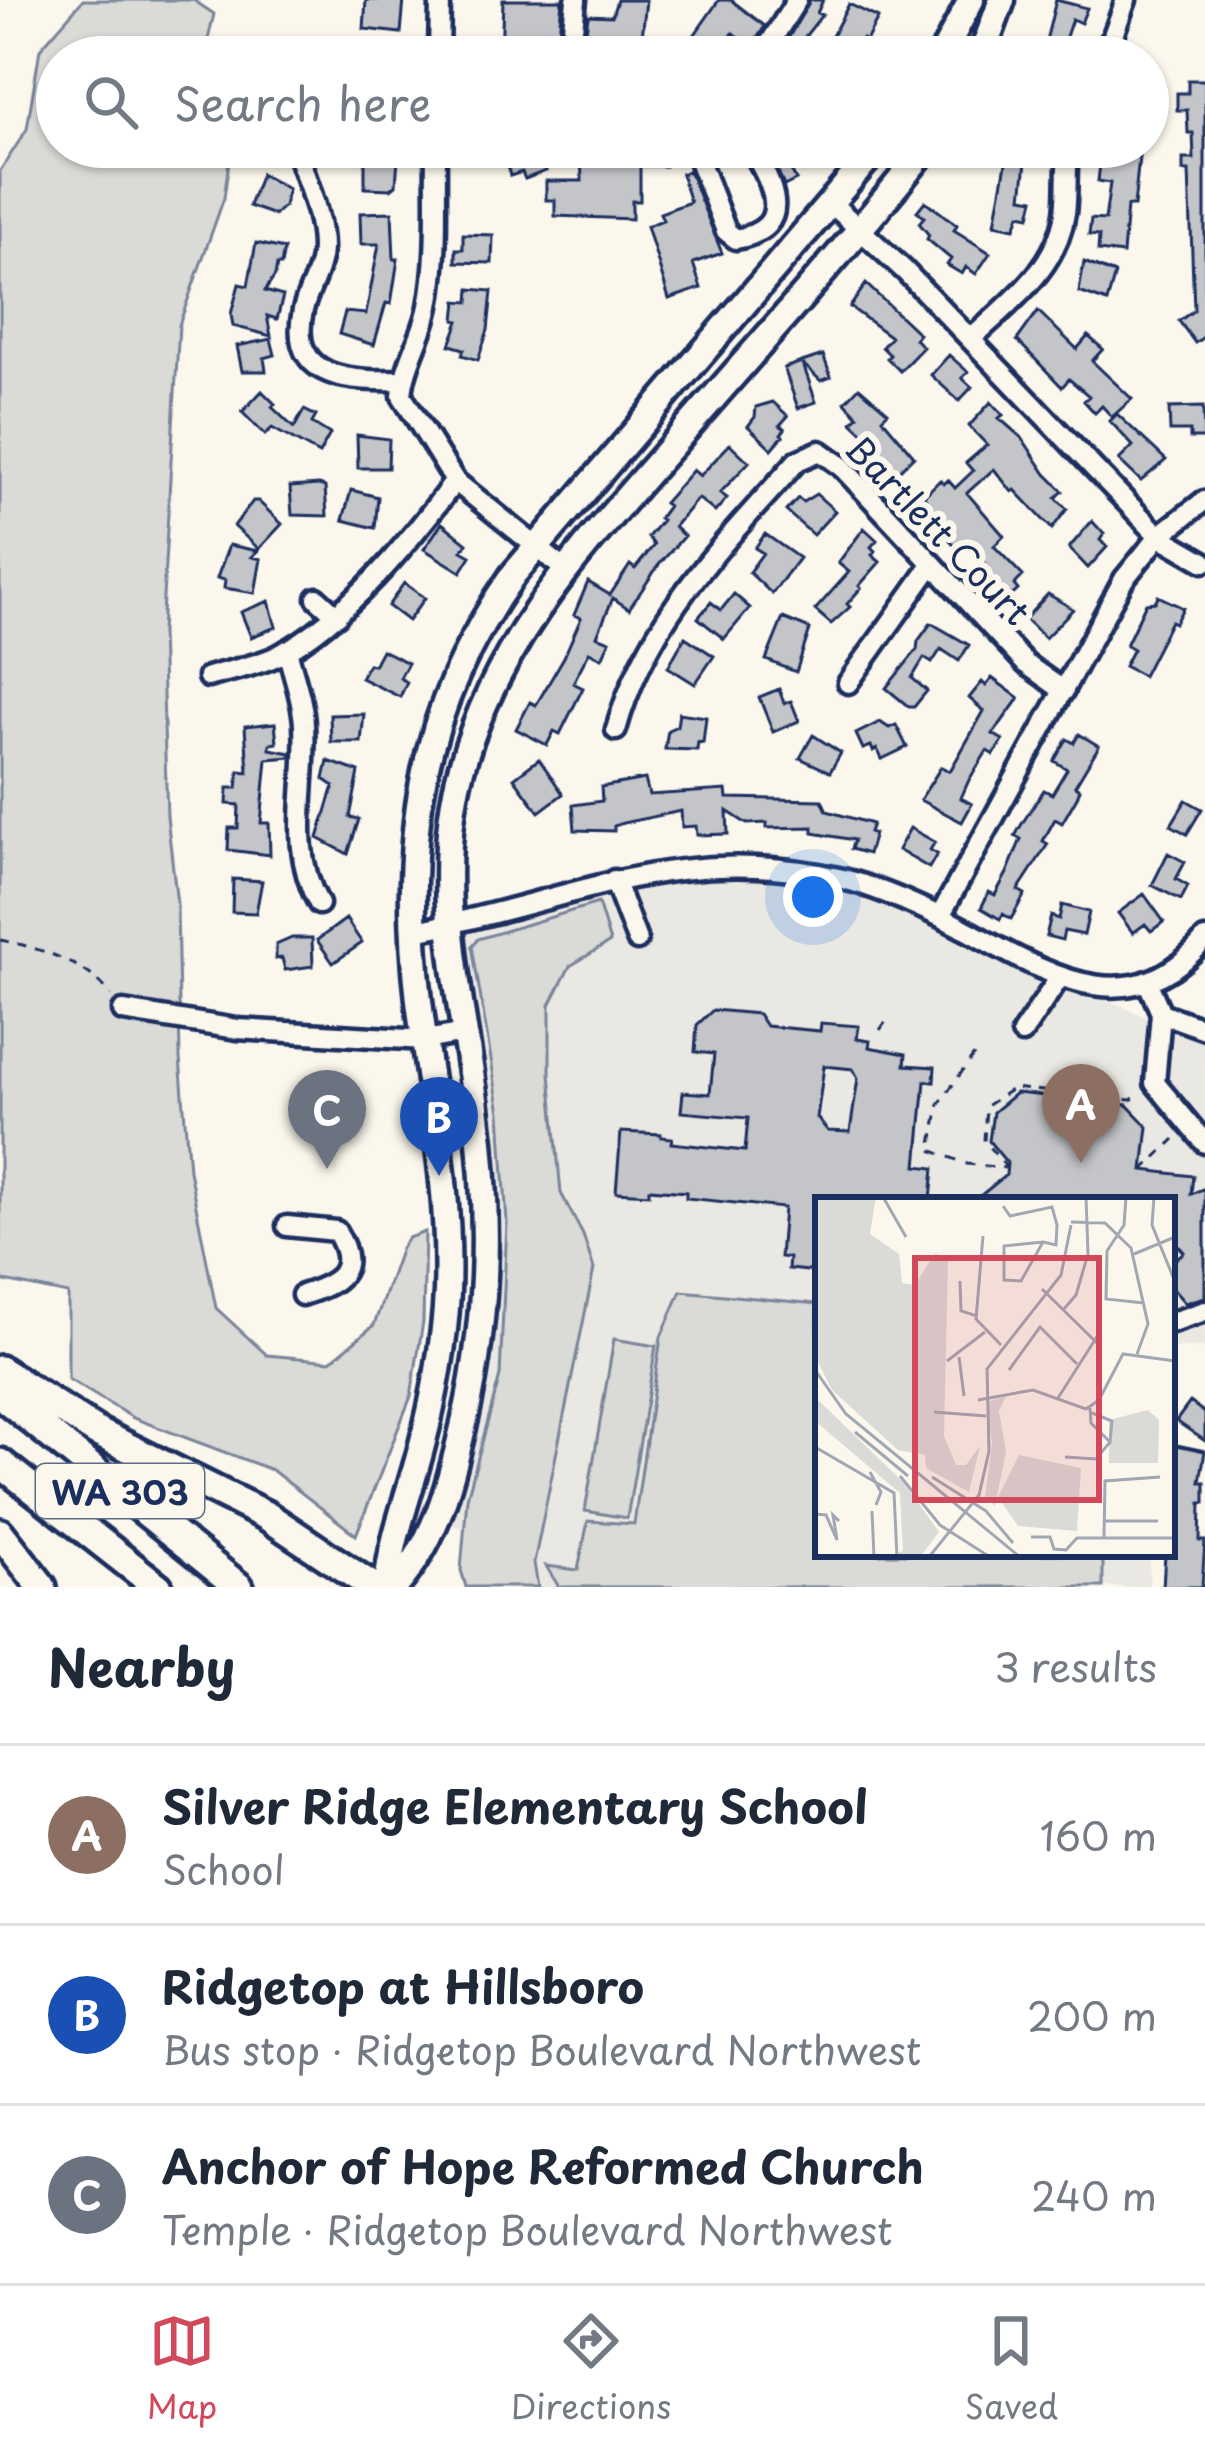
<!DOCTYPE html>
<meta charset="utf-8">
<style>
:root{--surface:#fff;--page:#f6f6f7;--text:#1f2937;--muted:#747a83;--line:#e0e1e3;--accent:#d1495b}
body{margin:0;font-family:"Playpen Sans",sans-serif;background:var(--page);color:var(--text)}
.you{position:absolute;left:813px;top:897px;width:42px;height:42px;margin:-30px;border:9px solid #fff;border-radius:50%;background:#1a73e8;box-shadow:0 0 0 18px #1a73e833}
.badge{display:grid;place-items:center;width:78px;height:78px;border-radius:50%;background:var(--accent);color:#fff;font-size:39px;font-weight:700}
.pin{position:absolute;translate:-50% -99px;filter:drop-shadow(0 3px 6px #0008)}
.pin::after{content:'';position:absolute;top:63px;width:42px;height:36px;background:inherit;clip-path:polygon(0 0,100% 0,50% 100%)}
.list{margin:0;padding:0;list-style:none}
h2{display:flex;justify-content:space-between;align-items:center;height:156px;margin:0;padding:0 48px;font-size:51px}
h2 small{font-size:39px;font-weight:400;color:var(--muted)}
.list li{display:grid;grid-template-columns:78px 1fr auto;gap:36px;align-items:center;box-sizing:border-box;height:180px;padding:0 48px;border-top:3px solid var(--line)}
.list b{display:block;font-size:45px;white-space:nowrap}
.list p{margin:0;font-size:39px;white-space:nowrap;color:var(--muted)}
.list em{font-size:39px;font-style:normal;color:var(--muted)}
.icon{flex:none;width:66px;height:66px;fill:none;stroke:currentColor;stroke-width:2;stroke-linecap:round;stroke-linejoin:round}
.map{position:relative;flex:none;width:1205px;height:1587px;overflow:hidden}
.search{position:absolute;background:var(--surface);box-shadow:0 3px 9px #0004;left:36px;right:36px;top:36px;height:132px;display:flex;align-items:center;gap:30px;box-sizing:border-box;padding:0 42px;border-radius:66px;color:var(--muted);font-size:45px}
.sheet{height:696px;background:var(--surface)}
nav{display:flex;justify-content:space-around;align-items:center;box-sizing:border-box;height:168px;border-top:3px solid var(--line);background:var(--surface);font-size:33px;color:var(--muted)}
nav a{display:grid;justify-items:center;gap:6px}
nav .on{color:var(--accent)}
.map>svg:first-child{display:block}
.built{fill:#eae8e2}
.green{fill:#dadad7;stroke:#7a849a;stroke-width:3}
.building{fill:#c3c5c9;stroke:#1b2f5e;stroke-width:3;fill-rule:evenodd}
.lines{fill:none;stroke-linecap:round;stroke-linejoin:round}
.minor-casing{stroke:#1b2f5e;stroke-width:27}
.major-casing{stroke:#1b2f5e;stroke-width:33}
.highway-casing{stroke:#1b2f5e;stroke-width:36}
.path{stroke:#1b2f5e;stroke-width:3;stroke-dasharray:9 9;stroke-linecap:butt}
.minor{stroke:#fbf7ec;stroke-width:18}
.major{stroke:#fbf7ec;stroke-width:24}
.highway{stroke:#fbf7ec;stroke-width:27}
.labels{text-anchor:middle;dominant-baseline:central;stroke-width:12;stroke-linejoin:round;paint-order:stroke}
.shield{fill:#fbf7ec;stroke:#5e6b89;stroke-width:3}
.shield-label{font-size:33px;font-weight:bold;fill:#1b2f5e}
.street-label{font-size:36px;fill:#1b2f5e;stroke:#fbf7ec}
.inset-road{fill:none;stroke:#a1a7b3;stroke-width:3}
.view{fill:#d1495b;fill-opacity:0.15;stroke:#d1495b;stroke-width:6}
.inset-edge{fill:none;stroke:#1b2f5e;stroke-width:6}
</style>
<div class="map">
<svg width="1205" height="1587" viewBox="0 0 1205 1587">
<rect width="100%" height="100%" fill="#fbf7ec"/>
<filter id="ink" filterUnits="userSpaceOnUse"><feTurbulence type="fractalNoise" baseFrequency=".00833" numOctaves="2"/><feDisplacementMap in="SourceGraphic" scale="24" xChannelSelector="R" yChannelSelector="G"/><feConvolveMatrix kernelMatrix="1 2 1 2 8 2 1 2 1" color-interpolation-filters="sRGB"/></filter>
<g filter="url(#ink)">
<path class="built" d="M711,865L847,880L1205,1044V1347L1172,1348V1200H818V1554H1150L1149,1587H509L482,1541L437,1515L486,1268L450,925Z"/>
<path class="green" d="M83,0H193L214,14L204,57H57V147H231L224,198L179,325L161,632L167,816L177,904L180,1058L189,1170L216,1308L267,1355L331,1361L374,1325L401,1248L408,1238L425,1232L423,1322L411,1396L356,1535L272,1470L133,1418L68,1379V1294L0,1280V171L27,129L40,49Z
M598,903L610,942L570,966L550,1005V1074L561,1193L583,1235L594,1269L534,1563L538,1587H466L461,1570L467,1498L500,1376L507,1223L500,1113L472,946L478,939Z
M681,1291L818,1304V1554H1103V1587H559L546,1566L578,1570L588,1521L634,1524L661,1337Z
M614,1339L656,1346L627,1518L585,1511Z"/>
<path class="building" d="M366,0H404L401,33L364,29Z
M503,0H562L557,57H501Z
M617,0H646L641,47L585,41L588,15L612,16Z
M719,0H731L765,26L751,48L733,33L718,57H679Z
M810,0H823L817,13L822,15L789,57L781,51Z
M1056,0L1087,8L1081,23L1072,19L1059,57H1042Z
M849,4L878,18L866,41L862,39L853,57H821Z
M311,42L315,57H272L271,53Z
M1188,80H1205V336L1195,343L1179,321L1194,310L1189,171H1183V159H1194L1193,133H1188L1187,110H1177V93H1188Z
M503,147H536L546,171L525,179L522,172L510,176Z
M1009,147H1038L1036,162H1026L1022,197L1034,199L1030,216L1020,214L1015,228L995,224Z
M1102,147H1140L1134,206H1127L1123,254L1098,251L1099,236L1089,235L1091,219L1105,220L1110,183L1098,181Z
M373,148H385L386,158H398L396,185L391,189L365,188V158H373Z
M581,152L665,153V166H640V201H632V219L555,216V200H546V181H582Z
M784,157L796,180L784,186L774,162Z
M689,171L722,253L693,263L701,288L669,299L647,226L663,220L660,213L690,202L681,174Z
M261,174L288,189L284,206L274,215L249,206Z
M925,201L957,225L954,230L990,253L976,274L966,267L962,274L947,265L951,259L927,239L929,235L919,223L924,217L917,211Z
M392,212L394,259H398L391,304L386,303L374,345L339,334L345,312L366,314L379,244H361L360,213Z
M463,234L493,235L492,263L456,262V249H463Z
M256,243L284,249L281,265H277L275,276L265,291L283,296L277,319L267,316L271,336L233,326L231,314L239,284L248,286Z
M1084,262L1115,274L1107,302L1079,292Z
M866,284L919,334L915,339L923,347L900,371L887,358L890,355L882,347L891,337L850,307Z
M470,289L492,291L488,330L478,360L462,355L464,349L450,345L459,321L455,320L457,301L469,302Z
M1038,311L1077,349L1088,336L1103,349L1092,361L1132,399L1112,417L1102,406L1095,413L1084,401L1089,396L1069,379L1062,387L1017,340Z
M271,339L275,355L264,358L266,371H242L237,346Z
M823,355L831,377L821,381L803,364L816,402L798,408L784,368Z
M949,355L968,372L962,378L972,387L959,401L931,375Z
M859,387L888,412L882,418L914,456L897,473L893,469L887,474L872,456L880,449L852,422L858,416L845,402Z
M262,391L275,404L272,407L294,428L304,410L316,416L312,423L330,434L319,454L272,428L265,435L242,412Z
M773,402L788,416L780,425L785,429L781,434L783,436L772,449L748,426L755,417L756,407Z
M991,402L1003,415L999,418L1022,438L1046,474L1063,491L1056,498L1067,509L1052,529L1015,490L1012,492L994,469L967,493L1004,536L994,546L1023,576L1014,585L1018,590L1006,601L981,574L988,567L966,542L958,549L925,512L931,507L924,496L940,480L944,484L948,480L955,488L973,471L966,463L987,445L969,426Z
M1203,407L1204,438H1190V431H1170L1169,408Z
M1117,414L1166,460L1141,481L1119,460L1133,446L1110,421Z
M357,435L389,439L388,468H358Z
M730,444L749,462L720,493L727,498L715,512L698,498L674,527L684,536L658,566L629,609L613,598L597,636L610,641L602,658L589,652L573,683L583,688L560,734L554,731L547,745L516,729L530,702L536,705L564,657L581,618L574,615L588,582L610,595L630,565L635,569L654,545L648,537L662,520L659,518L668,506L664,503L693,470L700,476Z
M319,485L325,487L327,516L292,515L290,487Z
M351,490L378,497L375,528L343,520Z
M816,494L835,511L813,535L786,511L798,498L803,502Z
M253,501H258L282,524L259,549L234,526Z
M1092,521L1104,534L1100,540L1107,547L1088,568L1069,548Z
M442,523L467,543L462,551L471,556L461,572L424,549Z
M864,528L877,540L871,547L875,551L872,555L880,562L859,586L861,588L847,604L850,607L831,624L815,610L849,572L838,563Z
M765,534L799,558L772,594L749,572L763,553L755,548Z
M229,545L258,551L252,557L261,559L255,593L224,588L225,580L217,578Z
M404,583L425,598L408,621L388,606Z
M734,594L750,608L724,639L698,618L711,602L721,610Z
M1048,594L1073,609L1045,638L1025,619Z
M1158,596L1183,608L1175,623L1171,621L1143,676L1124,666L1133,649L1126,645L1146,603L1155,602Z
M269,601L276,627L251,637L241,612Z
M783,618L810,629L796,672L766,660Z
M931,623L969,645L959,661L941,649L932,663L924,658L912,678L927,691L914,707H909L886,688L917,650L918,641Z
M685,637L714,656L695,684L668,667Z
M382,650L408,663L400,678L407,682L400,697L361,678L368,664L374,665Z
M992,678L1019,698L993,734L1003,740L994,755L987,751L969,780L961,798L972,804L962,822L920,800L941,767L950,771L984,711L969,698L982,682L986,686Z
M779,689L784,703L791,701L799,721L773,732L759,697Z
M679,713L706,717L703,743L698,742L697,750L665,749L668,730L677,726Z
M364,714L361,742H331L330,715Z
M880,722L889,728L896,725L907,747L882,759L877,749L873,751L871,746L863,749L856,734Z
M275,723L277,743L270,744V749L291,753V757L267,759L261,823H269L270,855L228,850L229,828H238L239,805L227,804L228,788H237L239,771L248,772L245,726Z
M1079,734L1099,746L1075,786L1080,789L1077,797L1062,823L1055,819L1043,841L1048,844L1018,890L1025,894L1011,919L1003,914L1000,919L981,908L989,892L995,895L1007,873L1021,839L1015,836L1023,822L1044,790L1052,794L1067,769L1054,761L1067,739L1074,743Z
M813,735L841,753L830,772L800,758Z
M539,759L563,794L539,812L514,778Z
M328,761L359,772L350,817L359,819L348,854L318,838L334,786L324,779Z
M645,779L649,795L726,790L727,798L822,800L827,811L872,824L869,832L874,834L868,854L851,849L854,840L813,833V827L767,828V823L747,824L727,811L728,834L697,835L696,826L682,827L681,811L623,823L614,826V831L575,830L573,805L602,801L601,787Z
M1186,800L1202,809L1187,834L1171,825Z
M910,828L935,842L930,850L937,854L929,868L898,850Z
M1168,853L1185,862L1176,879L1188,886L1181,900L1152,885Z
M233,879L262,881L256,913L232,912Z
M1144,894L1164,922L1151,931L1145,924L1133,933L1118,913Z
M1062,905L1089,912L1084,935L1064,931L1062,940L1046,936L1051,916L1059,919Z
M346,919L362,943L333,963L317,940Z
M292,938H312L313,966L285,970L282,958L276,959V945Z
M713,1010L758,1014L766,1026L820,1031L821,1023L859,1026L857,1039L870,1041L869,1047L906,1054L905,1065L935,1067L934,1082L925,1081L917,1166L934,1168L931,1200H818V1272L788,1269L789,1258L780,1257L784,1208L686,1198V1192L649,1189V1194L616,1192L621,1132L661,1134V1137L672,1138L671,1143L745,1151L748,1118L681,1112L683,1092L710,1094L714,1054L695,1052L697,1025ZM824,1066L853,1069L858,1078L850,1132L828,1131L817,1118Z
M1016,1093L1045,1096L1068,1125L1097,1102L1127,1105L1148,1127L1143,1170L1193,1176L1191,1194L1205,1188V1297L1185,1303L1172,1288V1262L1184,1252L1172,1238V1200H975L1006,1175L1007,1163L989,1141L993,1112Z
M1190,1402L1205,1413V1441L1176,1421Z
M1172,1444L1205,1451L1200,1482H1205V1503H1201L1200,1541H1205L1202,1587H1163L1165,1554H1172Z"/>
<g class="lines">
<defs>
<path id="minor" d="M439,57L440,0
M570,57L576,0
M761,57L797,0
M1105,57L1126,0
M436,147C435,200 439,254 429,306C423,337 404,365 402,396L455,481L564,569
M694,147L726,231L736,239C797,228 772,182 750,147
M296,148C305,178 322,215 322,247C322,269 308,290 303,310C287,382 354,381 403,380
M832,204L904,270L1159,536L1204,562
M971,339C1009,303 1057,269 1065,213C1068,191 1065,169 1069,147
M317,598L337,616
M287,650C293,674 303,700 304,725C308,789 287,846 319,904
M208,677C231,670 257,666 279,655C347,619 409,542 455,481
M848,683L931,566
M616,730C647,617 722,546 797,461L820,451L841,466L1026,664L1064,691
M614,880L637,940
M940,916L1124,579L1159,536L1204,501
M415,931C571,902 676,840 843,879C876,887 914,904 945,919C1031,962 1124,1036 1205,939
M1147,981L1161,1013L1155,1083L1205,1143
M123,1011L237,1029L425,1040L465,1033
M1161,1013L1205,1029
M1022,1033L1060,977
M287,1226L336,1231C361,1271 338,1284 302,1295
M1172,1322L1205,1311"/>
<path id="major" d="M941,57L971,0
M981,57L1002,0
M387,1587C391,1538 410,1493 422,1445C434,1400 445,1339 447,1292C451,1194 431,1099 419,1001C401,840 418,710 513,575L878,147
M395,1587C433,1544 447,1495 460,1440C488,1329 491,1221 476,1107C461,995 430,878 462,766C498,638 583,548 668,450C755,349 845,251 927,147"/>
<path id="highway" d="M0,1370L97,1432L267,1516L373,1587
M0,1394L239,1587
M0,1463L158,1587
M0,1533L42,1587"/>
</defs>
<use href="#minor" class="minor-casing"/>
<use href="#major" class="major-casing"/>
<use href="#highway" class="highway-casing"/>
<path class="path" d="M0,940C37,947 88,963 111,995
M880,1030L889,1017
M974,1055L939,1104L931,1150L967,1164L1005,1168
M1007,1168L984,1141L986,1106L1013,1088L1131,1100L1140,1094
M1143,1170L1175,1139"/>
<use href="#minor" class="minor"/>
<use href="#major" class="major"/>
<use href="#highway" class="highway"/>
</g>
</g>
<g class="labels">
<rect class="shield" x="36" y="1464" width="168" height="54" rx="9"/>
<g class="shield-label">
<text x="120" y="1491">WA 303</text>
</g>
<g class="street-label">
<text transform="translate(939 529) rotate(46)">Bartlett Court</text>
</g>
</g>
<g transform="translate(815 1197)">
<rect width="360" height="360" fill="#fbf7ec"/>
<path d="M0,0H61L55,37L84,57L87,86L100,88L120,56L133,64L129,239L141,268H151L165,249L154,295L111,271L110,258L83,253L17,193L0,159ZM191,199L184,214L191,255L180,309L170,300L177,247L172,205ZM0,200L89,286L124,335L105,360H70L88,354L85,296L0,224ZM333,213L344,223L343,266H294V223ZM204,258L266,271L262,334L203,329L183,300Z" fill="#dadad7"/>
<path class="inset-road" d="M68,0L91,40M311,0L309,28L292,54L291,102L329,106M339,0L337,28L360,85M188,9L195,19L237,10L242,28L241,48L228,45L206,84L189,83V49L228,45M256,25L290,26L316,51L333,127L322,157M168,39L161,122L186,148M319,57L360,40M145,84L146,114L162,119M227,92L283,147M248,113L261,98L273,57L271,0M144,160L149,199M132,164L170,135M0,173L31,217L205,360M194,173L225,130L262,167M243,201L283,138M163,203L218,193L271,212L284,203L308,157L360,164M275,211L276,226L295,245L297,224L277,216M119,215L171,219M40,235L93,279M0,250L79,296L82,360M250,260L281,262L295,245M55,275L66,295L61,308M85,279L125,328L175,360M117,280L171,314L198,346M57,314L59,360M0,317L11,318L22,343L18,318L24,324M289,324H343M216,340H235L239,352L251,353L262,341H360M289,341L290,284L345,280M114,360L164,298L174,254L172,172L246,78L256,28"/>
<path class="view" d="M100,61H284V303H100Z"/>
<rect width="360" height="360" class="inset-edge"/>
</g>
</svg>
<div class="you"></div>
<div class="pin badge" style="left:1081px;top:1163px;background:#8d6e63">A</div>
<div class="pin badge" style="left:439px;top:1176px;background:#1a4fb4">B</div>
<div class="pin badge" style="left:327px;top:1169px;background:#6b7280">C</div>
<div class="search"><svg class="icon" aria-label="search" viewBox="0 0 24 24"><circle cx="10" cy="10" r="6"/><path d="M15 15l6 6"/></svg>Search here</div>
</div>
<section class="sheet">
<h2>Nearby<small>3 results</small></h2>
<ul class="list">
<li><span class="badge" style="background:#8d6e63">A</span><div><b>Silver Ridge Elementary School</b><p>School</p></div><em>160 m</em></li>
<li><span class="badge" style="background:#1a4fb4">B</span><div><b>Ridgetop at Hillsboro</b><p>Bus stop · Ridgetop Boulevard Northwest</p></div><em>200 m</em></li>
<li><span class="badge" style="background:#6b7280">C</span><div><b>Anchor of Hope Reformed Church</b><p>Temple · Ridgetop Boulevard Northwest</p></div><em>240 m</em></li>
</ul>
</section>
<nav>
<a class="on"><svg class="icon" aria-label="map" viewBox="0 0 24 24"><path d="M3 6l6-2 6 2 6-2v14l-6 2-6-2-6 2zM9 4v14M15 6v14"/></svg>Map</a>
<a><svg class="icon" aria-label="directions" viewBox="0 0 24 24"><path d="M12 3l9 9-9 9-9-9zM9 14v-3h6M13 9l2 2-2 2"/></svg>Directions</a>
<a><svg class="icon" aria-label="saved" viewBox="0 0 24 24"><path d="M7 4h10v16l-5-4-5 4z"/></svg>Saved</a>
</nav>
